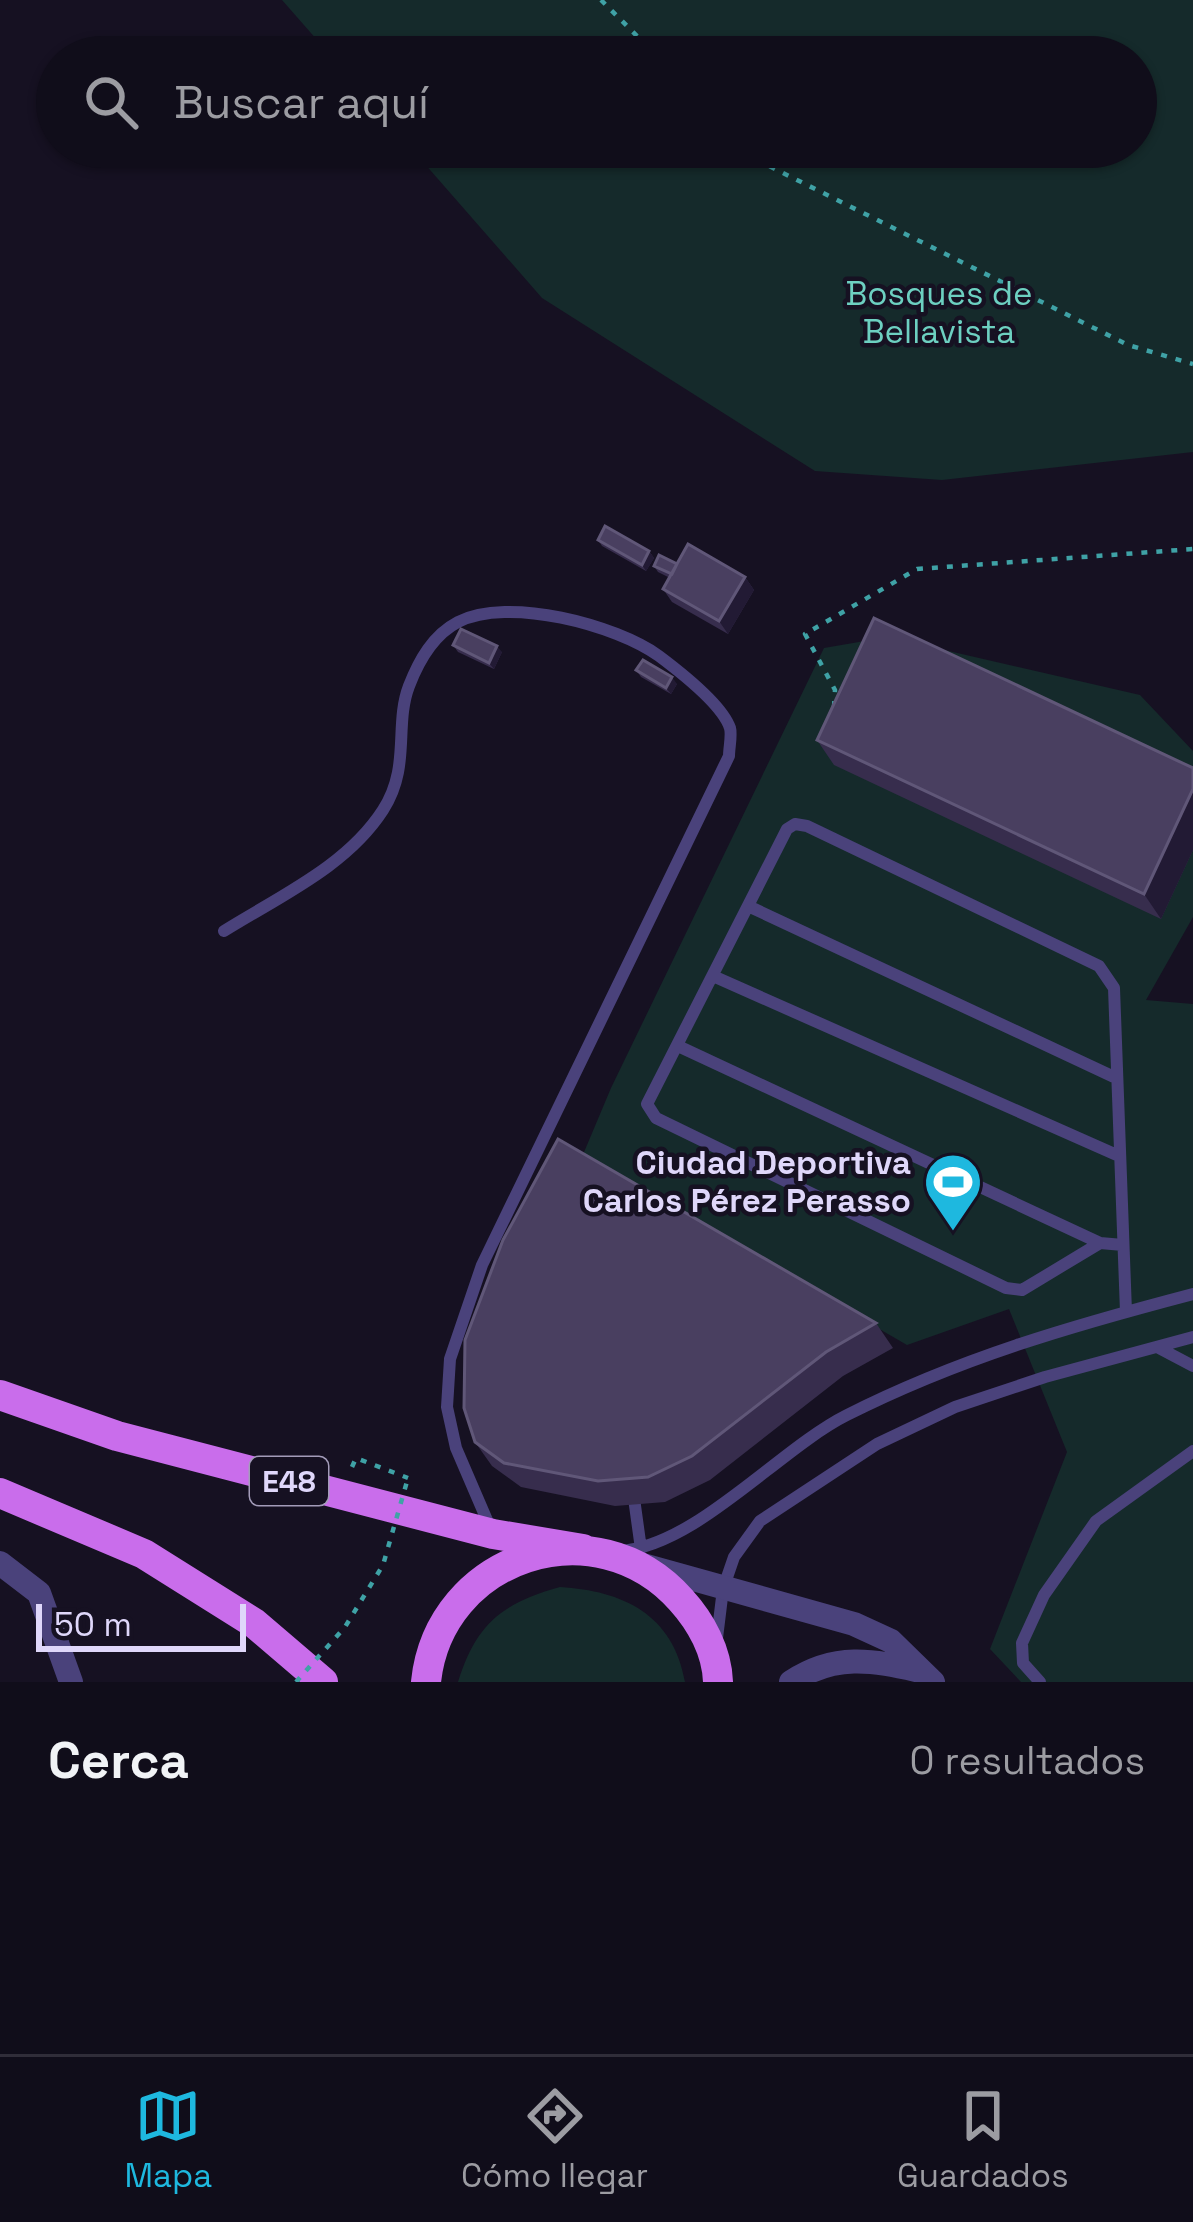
<!DOCTYPE html>
<html lang="es">
<meta charset="utf-8">
<style>
:root{--surface:#100d1a;--page:#191623;--text:#f1f3f6;--muted:#9c9ca2;--line:#302d39;--accent:#1eb8df}
body{margin:0;font-family:"Space Grotesk",sans-serif;background:var(--page);color:var(--text)}
.scale{position:absolute;left:36px;bottom:30px;width:210px;box-sizing:border-box;padding-left:12px;border:6px solid #dfd7fa;border-top:0;font-size:33px;line-height:42px;white-space:nowrap;color:#dfd7fa;-webkit-text-stroke:9px #161122;paint-order:stroke}
.list{margin:0;padding:0;list-style:none}
h2{display:flex;justify-content:space-between;align-items:center;height:156px;margin:0;padding:0 48px;font-size:51px}
h2 small{font-size:39px;font-weight:400;color:var(--muted)}
.icon{flex:none;width:66px;height:66px;fill:none;stroke:currentColor;stroke-width:2;stroke-linecap:round;stroke-linejoin:round}
.map{position:relative;flex:none;width:1193px;height:1682px;overflow:hidden}
.search{position:absolute;background:var(--surface);box-shadow:0 3px 9px #0004;left:36px;right:36px;top:36px;height:132px;display:flex;align-items:center;gap:30px;box-sizing:border-box;padding:0 42px;border-radius:66px;color:var(--muted);font-size:45px}
.sheet{height:372px;background:var(--surface)}
nav{display:flex;justify-content:space-around;align-items:center;box-sizing:border-box;height:168px;border-top:3px solid var(--line);background:var(--surface);font-size:33px;color:var(--muted)}
nav a{display:grid;justify-items:center;gap:6px}
nav .on{color:var(--accent)}
.map>svg:first-child{display:block}
.green{fill:#152a2b}
.lines{fill:none;stroke-linecap:round;stroke-linejoin:round}
.path{stroke:#3fa2a6;stroke-width:4.5;stroke-dasharray:6 9;stroke-linecap:butt}
.lane{stroke:#4a427b;stroke-width:12}
.street{stroke:#4a427b;stroke-width:24}
.primary{stroke:#c96deb;stroke-width:30}
.path-bridge{stroke:#3fa2a6;stroke-width:4.5;stroke-dasharray:6 9;stroke-linecap:butt}
.wall{fill:#372d4d}
.shaded-wall{fill:#221a34}
.building{fill:#493f60;stroke:#605778;stroke-width:3}
.labels{text-anchor:middle;dominant-baseline:central;stroke-width:9;stroke-linejoin:round;paint-order:stroke}
.shield{fill:#161122;stroke:#a39cb9;stroke-width:3}
.shield-label{font-size:30px;font-weight:bold;fill:#dfd7fa}
.park-label{font-size:33px;fill:#6dd0c1;stroke:#161122}
.poi-label{font-size:33px;font-weight:bold;fill:#dfd7fa;stroke:#161122;text-anchor:end}
</style>
<div class="map">
<svg width="1193" height="1682" viewBox="0 0 1193 1682">
<rect width="100%" height="100%" fill="#161122"/>
<path class="green" d="M282,0H1193V452L942,480L815,471L542,298L410,147H1136V57H332Z
M888,637L1140,695L1193,751V917L1146,1000L1193,1004V1682H1021L990,1649L1067,1452L1009,1309L907,1345L582,1157L611,1088L824,648Z
M560,1587C623,1591 673,1614 685,1682H458C476,1624 502,1603 560,1587Z"/>
<g class="lines">
<path class="path" d="M601,0L658,57
M747,147L763,163L1128,345L1193,364
M834,707L835,690L805,634L917,569L1193,549
M352,1467L356,1458L408,1478"/>
<path class="lane" d="M748,906L1114,1077
M224,931C280,896 347,866 383,810C411,767 394,725 409,686C419,660 433,635 458,622C508,596 616,625 659,656C679,671 722,704 730,728C732,735 729,748 729,756L482,1265L450,1359L447,1407L456,1448L490,1527
M713,976L1119,1156
M678,1046L1100,1243L1123,1245
M1100,1243L1022,1290L1006,1288L656,1118L647,1104L787,829L795,824L807,826L1099,966L1114,988L1126,1312
M1157,1347L1193,1366
M633,1491L641,1549
M620,1551C696,1546 779,1449 847,1415C960,1358 1071,1326 1193,1294
M717,1638L723,1589L734,1557L760,1521L877,1444L955,1407L1045,1377L1193,1337
M1040,1682L1023,1663L1022,1643L1044,1595L1096,1521L1193,1451"/>
<path class="street" d="M0,1563L39,1593L71,1682
M643,1565L854,1624L891,1641L933,1682
M791,1682C835,1653 872,1660 920,1671"/>
<path class="primary" d="M0,1395L117,1436L493,1534L583,1549
M0,1493L144,1554L254,1623L323,1682
M426,1682C439,1556 596,1504 681,1600C701,1622 717,1651 718,1682"/>
<path class="path-bridge" d="M296,1682L345,1627L383,1565L408,1478"/>
</g>
<path class="wall" d="M598,540L649,551L654,558L646,571L602,546Z
M677,564L745,577L754,590L728,634L672,602L663,589L670,578L658,572L654,566Z
M453,645L502,652L494,669L458,652Z
M636,670L677,684L671,694L641,677Z
M817,740L1193,768V850L1161,919L834,765Z
M876,1323L893,1348L843,1376L710,1480L665,1502L615,1506L521,1487L492,1466L475,1442Z"/>
<path class="shaded-wall" d="M649,551L654,558L646,571L642,565Z
M745,577L754,590L728,634L719,621Z
M497,646L502,652L494,669L489,663Z
M672,677L677,684L671,694L666,688Z
M1193,789V850L1161,919L1144,894Z"/>
<path class="building" d="M605,526L649,551L642,565L598,540Z
M688,544L745,577L719,621L663,589Z
M659,555L677,564L672,574L654,566Z
M874,618L1193,768V789L1144,894L817,740Z
M461,629L497,646L489,663L453,645Z
M643,660L672,677L666,688L636,670Z
M558,1139L876,1323L826,1352L692,1456L648,1477L598,1481L504,1463L475,1442L464,1408L465,1340L503,1240Z"/>
<defs>
<symbol id="stadium-pin" viewBox="-11 -11 22 30"><path d="M0 17L-7.5 6A9.5 9.5 0 1 1 7.5 6Z" fill="#1eb8df" stroke="#161122"/><path d="M0-5a6.5 5 0 1 0 0 10a6.5 5 0 1 0 0-10ZM-3.5-1.8h7v3.6h-7Z" fill="#fff"/></symbol>
</defs>
<g fill-rule="evenodd">
<use href="#stadium-pin" x="920" y="1149" width="66" height="90"/>
</g>
<g class="labels">
<rect class="shield" x="250" y="1457" width="78" height="48" rx="9"/>
<g class="shield-label">
<text x="289" y="1481">E48</text>
</g>
<g class="park-label">
<text x="939" y="294">Bosques de<tspan x="939" dy="38">Bellavista</tspan></text>
</g>
<g class="poi-label">
<text x="911" y="1163">Ciudad Deportiva<tspan x="911" dy="38">Carlos Pérez Perasso</tspan></text>
</g>
</g>
</svg>
<div class="scale">50 m</div>
<div class="search"><svg class="icon" aria-label="search" viewBox="0 0 24 24"><circle cx="10" cy="10" r="6"/><path d="M15 15l6 6"/></svg>Buscar aquí</div>
</div>
<section class="sheet">
<h2>Cerca<small>0 resultados</small></h2>
<ul class="list">
</ul>
</section>
<nav>
<a class="on"><svg class="icon" aria-label="map" viewBox="0 0 24 24"><path d="M3 6l6-2 6 2 6-2v14l-6 2-6-2-6 2zM9 4v14M15 6v14"/></svg>Mapa</a>
<a><svg class="icon" aria-label="directions" viewBox="0 0 24 24"><path d="M12 3l9 9-9 9-9-9zM9 14v-3h6M13 9l2 2-2 2"/></svg>Cómo llegar</a>
<a><svg class="icon" aria-label="saved" viewBox="0 0 24 24"><path d="M7 4h10v16l-5-4-5 4z"/></svg>Guardados</a>
</nav>
